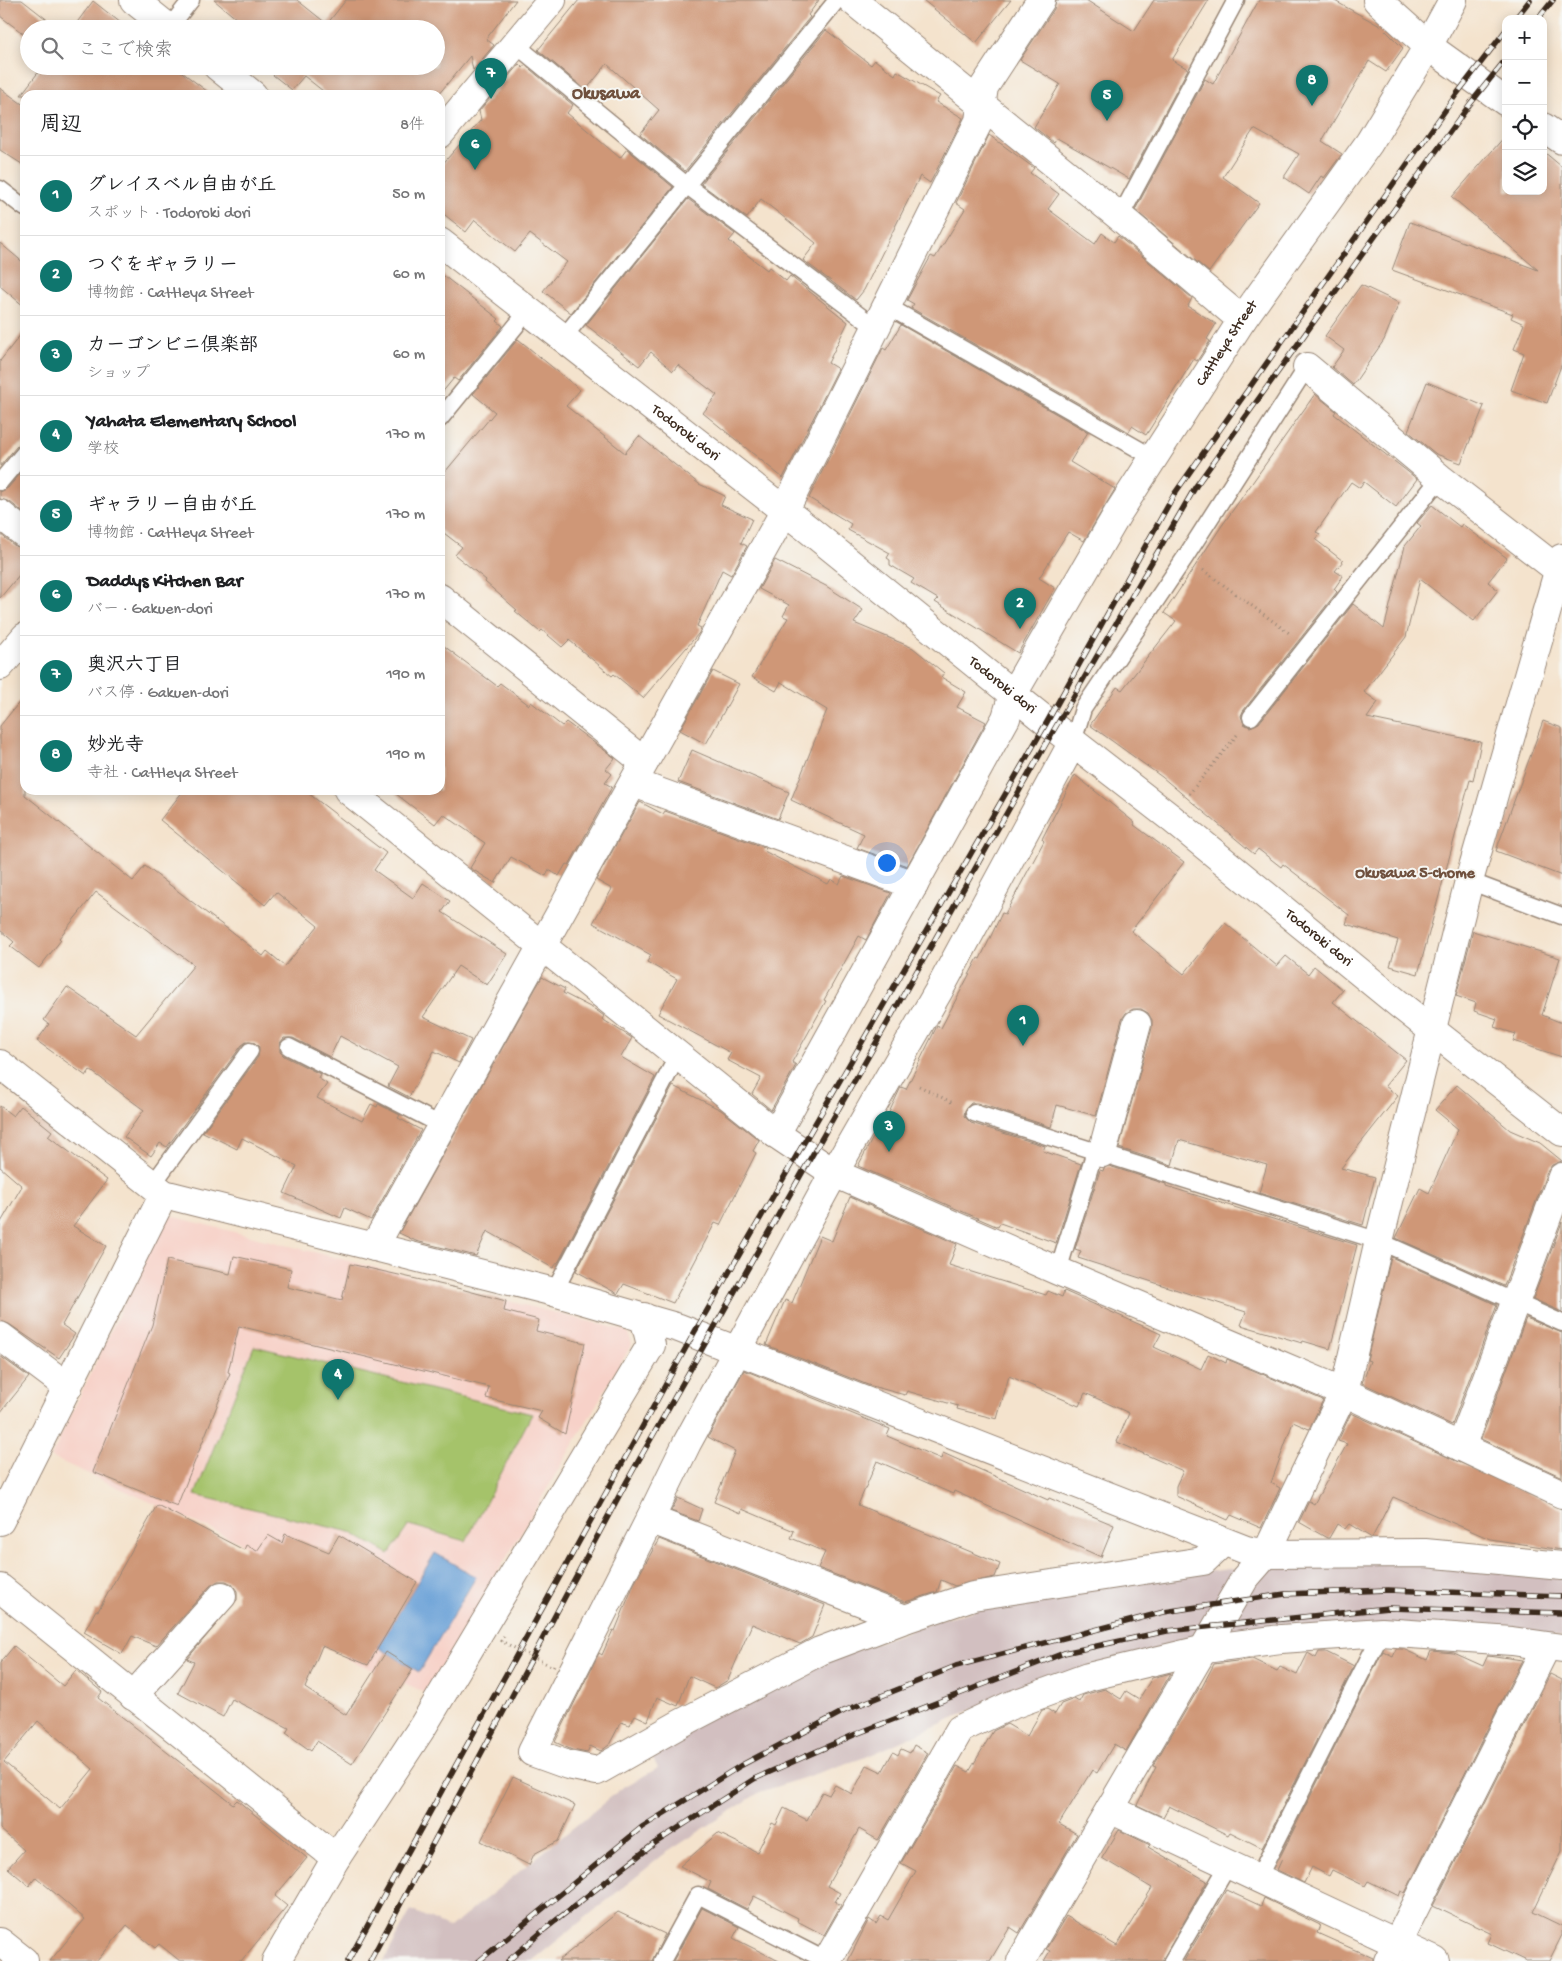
<!DOCTYPE html>
<html lang="ja">
<meta charset="utf-8">
<style>
:root{--surface:#fff;--page:#f6f6f6;--text:#202124;--muted:#757577;--line:#e0e0e0;--accent:#0f766e}
body{margin:0;font-family:"Gochi Hand","Klee One",sans-serif;background:var(--page);color:var(--text)}
.controls{position:absolute;right:15px;top:15px;display:grid;overflow:hidden;border-radius:10px;box-shadow:0 2px 12px #0003}
.controls button{width:45px;height:45px;display:grid;place-items:center;padding:0;border:0;border-bottom:1px solid var(--line);background:var(--surface);color:var(--text);font:25px sans-serif}
.you{position:absolute;left:886px;top:862px;width:18px;height:18px;margin:-12px;border:4px solid #fff;border-radius:50%;background:#1a73e8;box-shadow:0 0 0 8px #1a73e833}
.badge{display:grid;place-items:center;width:32px;height:32px;border-radius:50%;background:var(--accent);color:#fff;font-size:16px;font-weight:700}
.pin{position:absolute;translate:-50% -41px;filter:drop-shadow(0 1px 2px #0008)}
.pin::after{content:'';position:absolute;top:26px;width:18px;height:15px;background:inherit;clip-path:polygon(0 0,100% 0,50% 100%)}
.list{margin:0;padding:0;list-style:none}
h2{display:flex;justify-content:space-between;align-items:center;height:65px;margin:0;padding:0 20px;font-size:21px}
h2 small{font-size:16px;font-weight:400;color:var(--muted)}
.list li{display:grid;grid-template-columns:32px 1fr auto;gap:15px;align-items:center;box-sizing:border-box;height:80px;padding:0 20px;border-top:1px solid var(--line)}
.list b{display:block;font-size:19px;white-space:nowrap}
.list p{margin:0;font-size:16px;white-space:nowrap;color:var(--muted)}
.list em{font-size:16px;font-style:normal;color:var(--muted)}
.icon{flex:none;width:28px;height:28px;fill:none;stroke:currentColor;stroke-width:2;stroke-linecap:round;stroke-linejoin:round}
.map{position:relative;flex:none;width:1562px;height:1961px;overflow:hidden}
.search{position:absolute;background:var(--surface);box-shadow:0 2px 12px #0003;left:20px;top:20px;width:425px;height:55px;display:flex;align-items:center;gap:12px;box-sizing:border-box;padding:0 18px;border-radius:28px;color:var(--muted);font-size:19px}
.panel{position:absolute;background:var(--surface);box-shadow:0 2px 12px #0003;left:20px;top:90px;width:425px;height:705px;border-radius:15px}
.map>svg:first-child{display:block}
.built{fill:#f7d1c8}
.industrial{fill:#d2bfc0}
.green{fill:#a5c36a;stroke:#707644}
.water{fill:#69a0d7;stroke:#52657a}
.building{fill:#cf9777;fill-rule:evenodd}
.lines{fill:none;stroke-linecap:round;stroke-linejoin:round}
.lane-casing{stroke:#988676;stroke-width:19}
.street-casing{stroke:#988676;stroke-width:30}
.secondary-casing{stroke:#988676;stroke-width:30}
.path{stroke:#988676;stroke-width:3;stroke-dasharray:1 4;stroke-linecap:butt}
.lane{stroke:#fff;stroke-width:16}
.street{stroke:#fff;stroke-width:28}
.secondary{stroke:#fff;stroke-width:28}
.rail-casing{stroke:#3b2a1e;stroke-width:5.5}
.rail{stroke:#f6f6f2;stroke-width:4;stroke-dasharray:11;stroke-linecap:butt}
.path-bridge{stroke:#988676;stroke-width:3;stroke-dasharray:1 4;stroke-linecap:butt}
.labels{text-anchor:middle;dominant-baseline:central;stroke-width:4;stroke-linejoin:round;paint-order:stroke}
.street-label{font-size:15px;fill:#3b2a1e;stroke:#f6f6f2}
.neighbourhood-label{font-size:16px;font-weight:bold;fill:#6f503d;stroke:#f6f6f2}
.quarter-label{font-size:18px;font-weight:bold;fill:#6f503d;stroke:#f6f6f2}
</style>
<div class="map">
<svg width="1562" height="1961" viewBox="0 0 1562 1961">
<rect width="100%" height="100%" fill="#f6f6f2"/>
<filter id="ink" filterUnits="userSpaceOnUse"><feTurbulence type="fractalNoise" baseFrequency=".02" numOctaves="2"/><feDisplacementMap in="SourceGraphic" scale="10" xChannelSelector="R" yChannelSelector="G"/><feConvolveMatrix kernelMatrix="1 2 1 2 8 2 1 2 1" color-interpolation-filters="sRGB"/></filter>
<filter id="wash" filterUnits="userSpaceOnUse"><feTurbulence type="fractalNoise" baseFrequency=".0096" numOctaves="4" result="noise"/><feDisplacementMap in="SourceGraphic" scale="20" xChannelSelector="R" yChannelSelector="G"/><feGaussianBlur stdDeviation="1.12" result="paint"/><feColorMatrix in="noise" values="0 0 0 0 0 0 0 0 0 0 0 0 0 0 0 0 0 1.4 0 .05"/><feComposite in="paint" operator="in"/></filter>
<g filter="url(#wash)">
<rect width="100%" height="100%" fill="#f4e3cd"/>
<path class="built" d="M171,1216L627,1331L632,1344L427,1693L345,1658L365,1599L51,1457L164,1219Z"/>
<path class="industrial" d="M1388,1561L1562,1574V1636L1393,1624L971,1710L866,1757L760,1792L663,1855L532,1961H384L411,1910L450,1928L622,1788L658,1768L646,1746L826,1662L937,1620L1053,1592L1275,1563Z"/>
<path class="green" d="M254,1346L532,1414L466,1541L409,1525L389,1554L350,1532L195,1495Z"/>
<path class="water" d="M435,1553L476,1577L419,1672L378,1647Z"/>
<g id="blocks">
<path class="building" d="M0,0H22L59,29H29V38L0,16Z
M214,0H297L327,24L346,0H516L486,39L494,45L473,70L470,56L438,95H328L304,76L292,90L273,75L276,71L270,66H436V29H249Z
M579,0H819L808,15L810,17L685,171L640,134L659,110L607,64L586,90L538,50Z
M923,0H1011L976,43Z
M1056,0H1086L1134,31L1154,0H1209L1172,60L1188,69L1129,179L1057,138L1054,143L1034,127L1060,84L1020,60L1054,9Z
M1259,0H1333L1382,27L1403,48L1386,72L1369,61L1322,141L1342,154L1324,178L1321,176L1309,194L1284,177L1299,154L1254,129L1223,177L1259,203L1209,272L1135,210L1205,79L1213,84Z
M93,1L126,27L125,29H72Z
M826,30L871,65L875,60L895,75L897,71L940,96L936,102L963,118L930,183L920,176L864,290L856,300L803,260L816,243L761,199L747,218L701,184Z
M519,64L523,68L525,65L573,105L567,113L620,158L627,149L673,187L571,313L543,291L567,262L530,234L515,252L475,220L466,232L440,211V167L481,120L479,111Z
M43,66H174L212,95H21Z
M0,88L25,106V166L0,150Z
M989,135L1034,168L1030,173L1059,194L1048,209L1095,244L1102,233L1114,242L1118,236L1192,298L1188,306L1216,324L1207,339L1210,341L1197,361L1194,359L1146,435L1132,426L1129,432L911,308L914,304L907,300L915,285L931,256L935,258L965,209L956,203Z
M1506,135V191H1543V151L1562,167V363L1547,403L1511,390L1524,353L1514,349L1524,324L1511,318L1513,314L1392,270L1410,222L1538,270L1452,197Z
M688,199L735,234L729,241L767,270L769,267L786,281L790,276L848,322L828,363L838,369L783,478L703,413L717,395L678,365L673,371L651,352L639,366L586,325Z
M0,243L25,264V307L0,286Z
M440,273L499,319L497,321L503,326L458,381L454,378L440,395Z
M1361,285L1399,303L1384,340L1353,385L1332,367L1344,350L1325,336Z
M901,325L1088,432L1070,462L1115,489L1084,541L1068,532L1039,578L1055,588L1018,653L935,602L938,599L911,583L914,579L890,565V560L887,558L890,553L848,530L851,524L809,498L883,348L886,350Z
M25,329V442L17,446L0,466V361Z
M518,339L580,390L566,406L625,453L639,436L699,484L725,496L721,505L752,519L741,543L747,546L731,575L722,570L697,626L701,628L699,633L643,698L614,674L612,676L569,640L562,647L542,630L540,632L515,611L517,610L485,582L486,580L455,555L462,547L440,530V478L495,412L473,394Z
M1427,382L1484,406L1461,463L1436,454L1408,431Z
M1315,394L1336,411L1334,414L1417,479L1396,507L1364,482L1360,488L1351,482L1316,532L1320,534L1316,540L1343,561L1335,571L1343,576L1334,589L1337,592L1243,711L1241,716L1244,724L1250,727L1259,723L1353,604L1384,629L1405,546L1421,526L1417,523L1432,505L1460,527L1462,524L1507,558L1488,582L1498,590L1474,621L1420,579L1406,637L1364,692L1378,702L1367,718L1481,742L1473,781L1470,780L1418,974L1390,966L1398,940L1346,924L1349,915L1283,864L1281,867L1258,849L1254,854L1162,777L1090,725L1117,687L1122,690L1176,621L1164,613L1221,527Z
M25,468V514L10,502L0,499V492L8,488Z
M0,534L15,546L25,549V568L0,598Z
M775,560L826,586L863,610L854,623L913,648L944,673L941,677L966,692L957,707L986,722L907,866L857,848L864,834L791,800L827,710L781,682L776,691L752,677L788,618L783,616L789,605L759,589Z
M440,643L497,686L500,683L529,705L531,702L562,726L566,722L615,758L606,769L612,774L605,783L612,787L569,865L566,864L559,876L549,870L546,876L511,857L495,883L470,868L485,843L443,814L435,824L391,790H440Z
M713,671L739,684L706,744L680,730Z
M25,695V795L133,881L145,866L263,956L267,951L285,966L318,926L276,892L265,905L160,820L184,790H304L386,853L374,870L413,898L423,883L450,901L442,912L507,954L487,985L458,966L423,1017L471,1040L459,1063L434,1051L409,1097L388,1086L398,1067L340,1036L330,1057L293,1038H284L280,1043V1052L284,1056L320,1074L318,1078L327,1084L317,1098L362,1121L371,1104L377,1107L378,1104L400,1115L398,1118L421,1130L371,1220L345,1208L341,1218L284,1193L297,1166L242,1138L237,1149L203,1132L258,1057L259,1047L255,1043L246,1042L242,1045L167,1147L160,1143L151,1156L124,1137L144,1110L90,1070L86,1076L37,1041L49,1024L44,1020L67,987L136,1035L194,965L96,892L59,938L61,940L39,968L10,946L14,942L0,930V726Z
M1543,721L1562,728V876L1496,851Z
M692,750L789,792L778,819L678,782Z
M1075,775L1135,823L1134,825L1184,862L1131,931L1184,974L1225,923L1277,966L1286,956L1308,974L1314,966L1343,990L1333,1002L1406,1060L1385,1086L1398,1096L1341,1168L1375,1177L1363,1225L1259,1193L1267,1165L1179,1140L1172,1165L1119,1148L1152,1028V1020L1148,1013L1141,1009H1133L1126,1013L1122,1019L1096,1116L1057,1105L1051,1127L977,1103H971L965,1110L964,1116L971,1123L1045,1146L1043,1151L1081,1164L1056,1243L1000,1223L998,1227L858,1166L876,1132L879,1134L901,1087L906,1089L937,1026L941,1028L978,958L980,959L1002,913L1005,914L1044,841L1042,839Z
M640,802L663,814L665,811L766,848L764,851L828,884L831,879L839,884L843,876L891,893L866,940L859,936L824,1000L826,1001L792,1062L796,1065L771,1110L752,1094L761,1078L727,1060L731,1053L658,1014L677,979L647,962L651,955L593,923L612,889L596,880Z
M1473,931L1560,958L1542,1015L1562,1023V1057L1513,1041L1516,1034L1494,1027L1497,1019L1474,1011L1476,1003L1456,996Z
M542,977L565,989L563,993L596,1010L604,1016L602,1019L632,1038L621,1057L655,1077L559,1261L553,1268L487,1231L476,1256L416,1241L399,1233Z
M1457,1085L1510,1130L1540,1143L1562,1161L1552,1165L1547,1172L1504,1286L1396,1238L1420,1188L1429,1193L1458,1129L1435,1110Z
M673,1086L721,1110L759,1140L753,1151L756,1153L720,1225L715,1223L673,1303L624,1284L618,1294L576,1271Z
M0,1106L13,1116L21,1106L52,1131L48,1136L107,1180L73,1226L106,1246L62,1325L75,1334L59,1358L9,1324L0,1321V1224L22,1186L0,1167Z
M1109,1166L1166,1184V1186L1357,1245L1330,1349L1303,1341L1302,1343L1241,1325L1246,1312L1078,1258L1081,1251L1075,1249L1100,1170L1103,1171L1104,1168Z
M850,1197L957,1244L949,1265L1046,1295L1048,1291L1062,1297L1064,1291L1161,1334L1154,1347L1201,1369L1208,1354L1226,1363L1227,1359L1323,1400L1309,1429L1293,1422L1271,1483L1280,1488L1261,1528L1231,1515L1228,1520L1176,1496V1486L1183,1471L1117,1442L1129,1413L1085,1393L1079,1406L1009,1376L997,1419L957,1409L958,1406L907,1391L905,1395L868,1385L766,1345L785,1300L792,1303L820,1236L832,1241Z
M1562,1222V1312L1533,1299Z
M234,1256L291,1269L287,1287L342,1300L350,1264L461,1289L506,1301L504,1311L539,1320L536,1331L585,1343L565,1434L538,1418L542,1411L486,1398L489,1387L239,1326L228,1372L230,1373L177,1506L93,1472L152,1325L167,1260L230,1274Z
M1391,1257L1497,1305L1452,1425L1362,1383L1370,1361L1367,1360Z
M1526,1318L1562,1333V1477L1481,1439Z
M0,1356L29,1377L0,1413Z
M744,1370L890,1429L887,1436L941,1459L943,1453L1048,1500L1049,1498L1114,1525L1101,1557L954,1491L953,1494L877,1461L858,1505L1000,1564L995,1577L955,1586L941,1580L937,1592L905,1602L818,1568L825,1552L791,1538L794,1531L742,1509L741,1513L714,1502L735,1451L708,1437Z
M1351,1413L1562,1509V1550L1490,1539L1393,1497L1372,1538L1349,1524L1345,1529L1337,1524L1329,1538H1327L1299,1522L1309,1501L1314,1504L1347,1444L1338,1441Z
M678,1498L702,1509L698,1521L671,1511Z
M157,1505L244,1550L246,1545L257,1551L268,1535L282,1543L285,1534L329,1552L339,1535L417,1582L368,1665L322,1646L305,1688L346,1715L386,1652L413,1669L352,1764L317,1741L311,1751L286,1733L289,1728L232,1699L223,1717L178,1693L194,1662L187,1659L237,1600V1591L232,1584L226,1581H218L210,1586L156,1646L132,1636L122,1654L84,1632L96,1610L98,1611Z
M659,1539L825,1605L812,1637L800,1644L752,1624L728,1680L715,1688L689,1676L678,1706L657,1697L648,1721L635,1715L630,1725L621,1722L609,1745L601,1751L590,1746L587,1753L572,1750L555,1742L599,1653L602,1655L613,1630L615,1631L634,1584Z
M14,1646L63,1686L76,1670L102,1692L98,1698L233,1804L237,1800L307,1858L275,1896L287,1906L241,1961H180L159,1944L155,1948L127,1925L97,1961H50L85,1919L36,1877L29,1886L8,1868L24,1850L0,1829V1663ZM38,1721L93,1769L60,1809L4,1762Z
M1396,1649H1403L1427,1660L1431,1651L1454,1653L1483,1666L1488,1655L1522,1660L1405,1893L1401,1891L1399,1896L1368,1881L1365,1886L1332,1870L1329,1876L1312,1867L1304,1883L1277,1870L1282,1859L1280,1857L1383,1651L1393,1656Z
M1319,1652H1326L1354,1666L1262,1848L1230,1832L1228,1835L1169,1806L1163,1817L1137,1805L1156,1767L1153,1766L1199,1688L1201,1689L1214,1664L1252,1659L1277,1671L1280,1667L1297,1675L1308,1653L1316,1658Z
M1171,1673L1126,1751L1114,1744L1097,1773L1092,1770L1059,1824L1077,1834L1019,1933L1010,1927L990,1961H848L869,1919L876,1924L881,1916L888,1920L916,1871L901,1863L957,1766L969,1772L993,1731L1007,1724L1027,1736L1042,1710L1047,1709L1055,1714L1061,1704L1074,1699L1079,1702L1083,1695L1105,1689L1121,1699L1126,1691L1139,1699L1152,1678Z
M1550,1674L1562,1680V1851L1533,1912L1562,1926V1935L1549,1961H1526L1488,1943L1492,1934L1433,1906Z
M914,1745L928,1753L878,1840L859,1829L827,1886L840,1893L835,1902L841,1905L824,1935L797,1921L798,1918L754,1896L747,1909L708,1889L711,1882L680,1866L718,1833L757,1852L772,1823L776,1825L784,1808L807,1820L822,1792L829,1795L835,1785L852,1794L867,1765L882,1772L893,1752L898,1755L901,1749L910,1753Z
M513,1777L575,1805L558,1841L534,1854L529,1865L481,1841Z
M1119,1830L1150,1845L1148,1847L1207,1881L1162,1961H1044L1050,1951L1046,1949L1066,1916L1117,1946L1152,1888L1102,1858Z
M1226,1890L1261,1906L1264,1898L1320,1925L1317,1933L1373,1958V1961H1184Z
M702,1908L739,1927L733,1938L779,1961H673Z
M618,1912L665,1934L652,1961H558Z"/>
</g>
</g>
<g filter="url(#ink)">
<use href="#blocks" fill-opacity="0" stroke="#988676" stroke-width="1"/>
<g class="lines">
<defs>
<path id="lane" d="M169,28L191,0
M515,44L685,184L876,328
M0,189L25,208
M1120,217L1236,0
M887,306L1154,458
M563,338L837,0
M440,419L528,311
M0,482L25,452
M1251,717L1440,478
M1073,742L1083,709L1186,556L1307,367
M1469,881L1562,916
M289,1047L441,1125
M974,1113L1379,1241L1562,1323
M153,1184L250,1051
M1058,1271L1095,1151
M554,1292L678,1055
M1258,1878L1382,1632
M662,1961L698,1895L827,1961
M1172,1961L1229,1864"/>
<g id="street">
<path d="M852,0L1120,217L1242,320"/>
<path d="M1377,0L1428,46L1506,102"/>
<path d="M1543,127L1562,140"/>
<path d="M1307,367L1440,478L1562,573"/>
<path d="M0,514L25,534"/>
<path d="M440,598L644,762"/>
<path d="M1073,742L938,992L834,1173L687,1443L650,1519L532,1752L568,1765L597,1771L680,1724L820,1651L905,1619L973,1596L1203,1561L1223,1542"/>
<path d="M634,783L914,885"/>
<path d="M348,790L776,1134L834,1173L1058,1271L1344,1392L1562,1494"/>
<path d="M0,1064L164,1194L554,1292L679,1328L1246,1550L1266,1554L1425,1553L1562,1566"/>
<path id="s1" d="M776,1134L1006,718L1013,694L1118,513L1242,320L1369,143L1428,46L1453,0"/>
<path d="M1102,1153L1137,1024"/>
<path d="M374,1247L784,512L979,121L984,87L1041,0"/>
<path d="M0,1336L68,1387"/>
<path d="M1461,1447L1562,1177"/>
<path d="M650,1519L905,1619"/>
<path d="M0,1521L164,1194"/>
<path d="M0,1588L336,1858"/>
<path d="M133,1696L222,1596"/>
<path d="M1110,1809L1435,1961"/>
<path d="M0,1942L24,1961"/>
<path d="M276,1961L336,1858L423,1726L651,1345L644,1317"/>
<path d="M827,1961L960,1729L1009,1706L1088,1677L1205,1649L1281,1639L1382,1632L1512,1641L1562,1648"/>
<path d="M1021,1961L1245,1578L1266,1554L1344,1392L1379,1241L1469,881L1562,558"/>
<path d="M1388,1961L1546,1647"/>
</g>
<g id="secondary">
<path d="M134,0L170,29"/>
<path d="M217,66L253,95"/>
<path d="M440,134L552,0"/>
<path id="s2" d="M440,242L808,529L1047,722L1171,818L1400,1005L1562,1132"/>
<path d="M0,666L25,637"/>
</g>
</defs>
<use href="#lane" class="lane-casing"/>
<use href="#street" class="street-casing"/>
<use href="#secondary" class="secondary-casing"/>
<path class="path" d="M1203,570L1289,633
M1189,794L1237,735
M919,1086L953,1103"/>
<use href="#lane" class="lane"/>
<use href="#street" class="street"/>
<use href="#secondary" class="secondary"/>
<defs>
<path id="rail" d="M1515,19L1530,0
M1538,19L1553,0
M348,1961L694,1333L1047,722L1175,493L1456,95L1506,30
M370,1961L627,1481L1055,728L1196,486L1470,104L1506,59
M479,1961L642,1827L740,1766L844,1711L956,1666L1164,1612L1285,1594L1387,1590L1562,1596
M508,1961L545,1929L655,1843L754,1779L856,1734L1064,1653L1167,1631L1388,1608L1562,1613"/>
</defs>
<use href="#rail" class="rail-casing"/>
<use href="#rail" class="rail"/>
<path class="path-bridge" d="M504,1636L501,1641L553,1667L555,1663"/>
</g>
</g>
<g class="labels">
<g class="street-label">
<text stroke="none"><textPath href="#s1" startOffset="911">Cattleya Street</textPath></text>
<text stroke="none"><textPath href="#s2" startOffset="311">Todoroki dori</textPath></text>
<text stroke="none"><textPath href="#s2" startOffset="716">Todoroki dori</textPath></text>
<text stroke="none"><textPath href="#s2" startOffset="1121">Todoroki dori</textPath></text>
</g>
<g class="neighbourhood-label">
<text x="1415" y="874">Okusawa 5-chome</text>
</g>
<g class="quarter-label">
<text x="606" y="94">Okusawa</text>
</g>
</g>
</svg>
<div class="controls">
<button>+</button>
<button>−</button>
<button><svg class="icon" aria-label="locate" viewBox="0 0 24 24"><circle cx="12" cy="12" r="6"/><path d="M12 2v4M12 18v4M2 12h4M18 12h4"/></svg></button>
<button><svg class="icon" aria-label="layers" viewBox="0 0 24 24"><path d="M12 4l9 5-9 5-9-5zM3 14l9 5 9-5"/></svg></button>
</div>
<div class="you"></div>
<div class="pin badge" style="left:1023px;top:1046px">1</div>
<div class="pin badge" style="left:1020px;top:629px">2</div>
<div class="pin badge" style="left:889px;top:1152px">3</div>
<div class="pin badge" style="left:338px;top:1400px">4</div>
<div class="pin badge" style="left:1107px;top:121px">5</div>
<div class="pin badge" style="left:475px;top:170px">6</div>
<div class="pin badge" style="left:491px;top:99px">7</div>
<div class="pin badge" style="left:1312px;top:106px">8</div>
<div class="search"><svg class="icon" aria-label="search" viewBox="0 0 24 24"><circle cx="10" cy="10" r="6"/><path d="M15 15l6 6"/></svg>ここで検索</div>
<section class="panel">
<h2>周辺<small>8件</small></h2>
<ul class="list">
<li><span class="badge">1</span><div><b>グレイスベル自由が丘</b><p>スポット · Todoroki dori</p></div><em>50 m</em></li>
<li><span class="badge">2</span><div><b>つぐをギャラリー</b><p>博物館 · Cattleya Street</p></div><em>60 m</em></li>
<li><span class="badge">3</span><div><b>カーゴンビニ倶楽部</b><p>ショップ</p></div><em>60 m</em></li>
<li><span class="badge">4</span><div><b>Yahata Elementary School</b><p>学校</p></div><em>170 m</em></li>
<li><span class="badge">5</span><div><b>ギャラリー自由が丘</b><p>博物館 · Cattleya Street</p></div><em>170 m</em></li>
<li><span class="badge">6</span><div><b>Daddys Kitchen Bar</b><p>バー · Gakuen-dori</p></div><em>170 m</em></li>
<li><span class="badge">7</span><div><b>奥沢六丁目</b><p>バス停 · Gakuen-dori</p></div><em>190 m</em></li>
<li><span class="badge">8</span><div><b>妙光寺</b><p>寺社 · Cattleya Street</p></div><em>190 m</em></li>
</ul>
</section>
</div>
